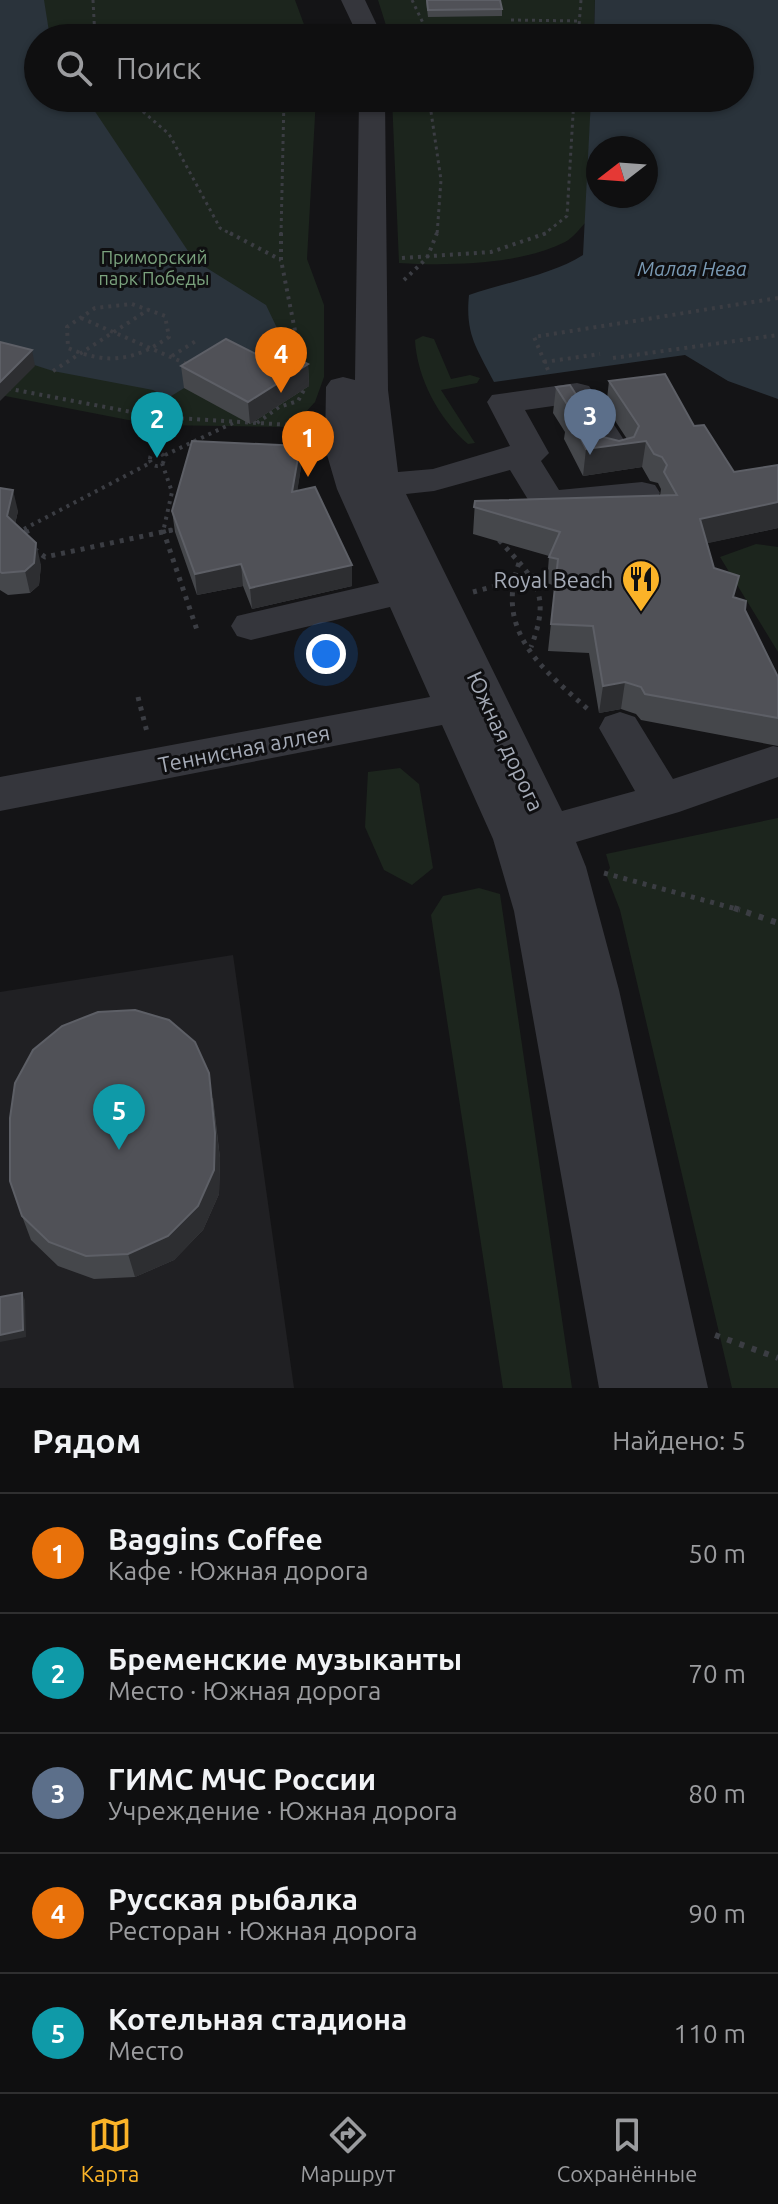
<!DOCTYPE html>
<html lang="ru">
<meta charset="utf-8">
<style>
:root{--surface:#0f0f10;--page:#181819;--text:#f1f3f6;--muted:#9b9c9f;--line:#2f2f30;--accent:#fbb328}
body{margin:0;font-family:Ubuntu,sans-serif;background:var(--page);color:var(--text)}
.compass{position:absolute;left:586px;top:136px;width:72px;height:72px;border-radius:50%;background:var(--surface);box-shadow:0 2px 6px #0004;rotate:253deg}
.you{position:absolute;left:326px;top:654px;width:28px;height:28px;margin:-20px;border:6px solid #fff;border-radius:50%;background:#1a73e8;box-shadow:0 0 0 12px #1a73e833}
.badge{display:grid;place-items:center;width:52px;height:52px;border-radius:50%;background:var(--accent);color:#fff;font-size:26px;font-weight:700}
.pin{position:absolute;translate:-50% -66px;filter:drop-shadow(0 2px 4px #0008)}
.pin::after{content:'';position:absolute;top:42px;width:28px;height:24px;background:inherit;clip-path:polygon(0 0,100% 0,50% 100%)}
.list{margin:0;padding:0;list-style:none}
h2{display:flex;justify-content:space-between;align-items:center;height:104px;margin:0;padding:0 32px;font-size:34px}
h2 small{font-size:26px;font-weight:400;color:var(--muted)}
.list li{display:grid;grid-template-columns:52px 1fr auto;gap:24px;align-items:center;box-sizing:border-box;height:120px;padding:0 32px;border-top:2px solid var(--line)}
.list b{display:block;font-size:30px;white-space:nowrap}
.list p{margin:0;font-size:26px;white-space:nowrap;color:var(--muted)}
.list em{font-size:26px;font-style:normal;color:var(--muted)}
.icon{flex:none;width:44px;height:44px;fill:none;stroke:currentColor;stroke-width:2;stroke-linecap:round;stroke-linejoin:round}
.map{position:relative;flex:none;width:778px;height:1388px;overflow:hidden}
.search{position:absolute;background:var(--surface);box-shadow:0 2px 6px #0004;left:24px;right:24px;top:24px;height:88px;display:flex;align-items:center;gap:20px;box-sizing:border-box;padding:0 28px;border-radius:44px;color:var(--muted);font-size:30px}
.sheet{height:704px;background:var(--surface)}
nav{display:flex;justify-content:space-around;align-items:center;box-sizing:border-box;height:112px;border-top:2px solid var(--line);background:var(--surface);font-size:22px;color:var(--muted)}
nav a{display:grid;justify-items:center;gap:4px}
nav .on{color:var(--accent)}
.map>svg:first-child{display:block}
.built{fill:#202023}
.green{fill:#1c251d}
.water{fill:#2a333b;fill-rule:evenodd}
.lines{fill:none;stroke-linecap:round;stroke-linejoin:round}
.path-far3{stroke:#3b3d43;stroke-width:3;stroke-dasharray:3 4;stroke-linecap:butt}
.path-far2{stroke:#3b3d43;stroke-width:4;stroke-dasharray:3 5;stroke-linecap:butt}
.path-far1{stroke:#3b3d43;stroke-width:5;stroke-dasharray:4 6;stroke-linecap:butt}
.path{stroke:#3b3d43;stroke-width:6;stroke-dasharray:5 8;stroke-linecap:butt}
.minor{fill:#35363c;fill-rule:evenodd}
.wall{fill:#45474b}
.shaded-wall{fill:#2d2e31}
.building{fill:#505157;stroke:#5d5f66;stroke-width:2}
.labels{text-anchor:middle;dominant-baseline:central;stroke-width:6;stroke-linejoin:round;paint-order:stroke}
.far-park-label{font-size:18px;fill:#7ba37e;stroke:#0f0f11}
.far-water-label{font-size:20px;font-style:italic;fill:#7a9ab4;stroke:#0f0f11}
.poi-label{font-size:22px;fill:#a5abb7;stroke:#0f0f11;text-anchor:end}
.street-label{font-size:22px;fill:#a5abb7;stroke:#0f0f11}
</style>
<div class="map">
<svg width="778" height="1388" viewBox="0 0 778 1388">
<rect width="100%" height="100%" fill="#141416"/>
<path class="built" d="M233,955L294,1388H0V992Z"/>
<path class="green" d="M0,0H295L309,38H38V98H316L307,259L324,305V377L315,402L292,427L154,425L0,395Z
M378,0H595L594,38H390Z
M392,98H591L587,221C580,228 573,238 565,242C520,265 448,266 399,263Z
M423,336L434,339L451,379L470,375L480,378L477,383L441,390L475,443L468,444C439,419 417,378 415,340Z
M756,544L778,547V652L720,557Z
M400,768L419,784L433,868L412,885L384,870L365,827L368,772Z
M778,818V1388H732L620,910L606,874L610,868L606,854Z
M479,888L500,894L572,1388H503L431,915L443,896Z"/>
<path class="water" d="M0,0H44L50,38H38V98H86L194,260L266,305L277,328L276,356L228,361L168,398L153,390L53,371L0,354Z
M595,0H778V399L728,381L685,355L494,382C477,348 465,335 469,295C504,283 554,274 583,255L591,98H740V38H594ZM646,148V196H598V148Z"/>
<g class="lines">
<path class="path-far3" d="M93,0L95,38
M412,0L423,23
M511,20L579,21
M578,38L581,0
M127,98L169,134L220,228L233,235
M429,98L441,180L437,235
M281,235L284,98
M543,235L567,216L574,98"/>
<path class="path-far2" d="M230,233L281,260
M281,233V260L302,366
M402,258L491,252L547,233
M404,280L427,258L437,233
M132,304L165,316L169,337C134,361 107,365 68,348L67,327L95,308Z
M81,318L189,365
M172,356L199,339
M613,358L778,335
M544,362L600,354
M548,370L534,337L778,298
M53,371L148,310
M0,387L158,417L308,426
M257,423L279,407L298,401L305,388
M150 459a7 7 0 1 1 14 0a7 7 0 1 1-14 0Z
M165,455L233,423
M162,463L172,492L163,532
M24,529L150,463
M25,529L27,532
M162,532L178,529"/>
<path class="path-far1" d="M26,530L30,539
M163,530L198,633
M499,540C535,580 552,592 531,647
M34,549L45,557L172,530
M519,563C494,633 543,669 591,712
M473,592L540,574
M138,697L147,732
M604,873L740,910"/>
<path class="path" d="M734,908L778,923
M715,1335L778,1358"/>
<path class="minor" d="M341,0H365L383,38H359Z
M447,24L495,26L498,38H435L438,26Z
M359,98H385L388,390L398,472L433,469L510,446L487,402L492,395L577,383L589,386L633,454L628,462L615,465L602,462L567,404L525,410L549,453L541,461L559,490L642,482L655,485L660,493L655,501L642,504L548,515L535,511L510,470L434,491L406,494L562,811L635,791L599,728L605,717L620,712L635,717L673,779L773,746L778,747V777L679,812L576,842L586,867L619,990L708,1388H599L514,911L493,839L442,725L0,811V777L430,697L390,607L251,640L237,636L231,626L237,616L379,583L337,489L325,448L326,387L331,380L343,377L355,380Z"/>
</g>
<path class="wall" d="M426,0H500L502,9V16L428,17Z
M256,354L308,364L309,386L250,424L184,388L181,366Z
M609,381L694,426L734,472L778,465V528L707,543L714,568L734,597L745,610L778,677V746L641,720L636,714L621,709L599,713L589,653L548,651L555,586L547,583L549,556L473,534L475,501L660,496L661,489L658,483L650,481L642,467L583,476L564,439L565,432L553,413L556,387L603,437L619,441L627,439L606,407Z
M301,467L297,491L352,586L252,609L243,586L197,595L175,532L172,511Z
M0,488L18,511L15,524L41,565L39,585L30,593L8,595L0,590Z
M213,1098L220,1158L219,1194L203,1230L174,1260L135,1277L94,1279L58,1266L31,1240L22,1216Z"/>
<path class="shaded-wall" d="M32,350L35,366L0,401V382Z
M308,364L309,386L250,424L248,402Z
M646,441L642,467L583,476L586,449Z
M300,446L301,467L294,513L292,492Z
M13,490L18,511L12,538L7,516Z
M778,502V528L695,546L700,519Z
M36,543L41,565L39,585L30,593L25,571Z
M241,564L243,586L197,595L195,574Z
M352,565V586L252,609L250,588Z
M625,682L621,709L599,713L603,686Z
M209,1073L220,1158L219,1194L203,1230L174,1260L135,1277L128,1254Z
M22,1293L25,1300L26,1337L0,1342V1335Z"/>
<path class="building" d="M427,0H500L502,9L428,10Z
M226,339L256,354L271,345L308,364L248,402L181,366Z
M0,342L32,350L0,382Z
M665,374L694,426L704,425L734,472L778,465V502L700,519L714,568L739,576L733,597L746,601L745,610L778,677V718L645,694L641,687L625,682L603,686L593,626L551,624L558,559L549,557L560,532L474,507L475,501L677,495L664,472L667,465L662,457L654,454L646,441L586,449L567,413L572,412L556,387L570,385L603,437L619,441L634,437L639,426L609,381Z
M192,441L300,446L292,492L315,487L352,565L250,588L241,564L195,574L172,511Z
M0,488L13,490L7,516L36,543L34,563L25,571L2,573L0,572Z
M135,1010L169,1020L195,1042L209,1073L215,1133L214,1170L198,1206L168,1236L128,1254L86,1256L49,1242L22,1216L10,1181V1118L15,1083L33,1050L62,1026L98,1012Z
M22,1293L23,1330L0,1335V1297Z"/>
<defs>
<symbol id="restaurant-pin" viewBox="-11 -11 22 30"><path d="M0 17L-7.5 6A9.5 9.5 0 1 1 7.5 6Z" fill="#fbb328" stroke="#0f0f11"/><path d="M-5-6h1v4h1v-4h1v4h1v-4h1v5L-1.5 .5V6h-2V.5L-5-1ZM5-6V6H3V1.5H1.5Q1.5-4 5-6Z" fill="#111"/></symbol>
</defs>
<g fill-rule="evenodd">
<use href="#restaurant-pin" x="619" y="557" width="44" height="60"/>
</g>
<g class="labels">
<g class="far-park-label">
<text x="154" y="257">Приморский<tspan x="154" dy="21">парк Победы</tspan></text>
</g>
<g class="far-water-label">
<text x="692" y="268">Малая Нева</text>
</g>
<g class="poi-label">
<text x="613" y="579">Royal Beach</text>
</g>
<g class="street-label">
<text transform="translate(506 741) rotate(65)">Южная дорога</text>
<text transform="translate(244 748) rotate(-11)">Теннисная аллея</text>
</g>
</g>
</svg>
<svg class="compass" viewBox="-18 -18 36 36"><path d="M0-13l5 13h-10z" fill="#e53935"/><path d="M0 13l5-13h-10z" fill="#9b9c9f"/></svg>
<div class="you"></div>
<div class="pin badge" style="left:308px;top:477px;background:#e8710a">1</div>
<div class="pin badge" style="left:157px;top:458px;background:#0f9aa8">2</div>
<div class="pin badge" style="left:590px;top:455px;background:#5c6f8a">3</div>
<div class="pin badge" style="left:281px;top:393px;background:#e8710a">4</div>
<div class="pin badge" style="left:119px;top:1150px;background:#0f9aa8">5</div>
<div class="search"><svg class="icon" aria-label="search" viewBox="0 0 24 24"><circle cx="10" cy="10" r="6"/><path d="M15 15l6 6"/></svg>Поиск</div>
</div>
<section class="sheet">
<h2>Рядом<small>Найдено: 5</small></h2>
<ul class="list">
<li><span class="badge" style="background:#e8710a">1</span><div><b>Baggins Coffee</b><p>Кафе · Южная дорога</p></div><em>50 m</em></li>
<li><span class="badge" style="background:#0f9aa8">2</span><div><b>Бременские музыканты</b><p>Место · Южная дорога</p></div><em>70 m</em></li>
<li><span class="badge" style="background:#5c6f8a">3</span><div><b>ГИМС МЧС России</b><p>Учреждение · Южная дорога</p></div><em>80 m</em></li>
<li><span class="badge" style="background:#e8710a">4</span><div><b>Русская рыбалка</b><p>Ресторан · Южная дорога</p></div><em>90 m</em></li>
<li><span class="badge" style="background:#0f9aa8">5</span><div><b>Котельная стадиона</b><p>Место</p></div><em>110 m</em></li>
</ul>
</section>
<nav>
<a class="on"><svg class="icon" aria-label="map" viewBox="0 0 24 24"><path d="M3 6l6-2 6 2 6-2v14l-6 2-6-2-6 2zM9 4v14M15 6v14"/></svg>Карта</a>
<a><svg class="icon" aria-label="directions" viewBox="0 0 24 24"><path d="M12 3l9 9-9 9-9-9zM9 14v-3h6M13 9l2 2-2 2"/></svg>Маршрут</a>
<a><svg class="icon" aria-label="saved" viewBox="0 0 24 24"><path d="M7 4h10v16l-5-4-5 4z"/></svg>Сохранённые</a>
</nav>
